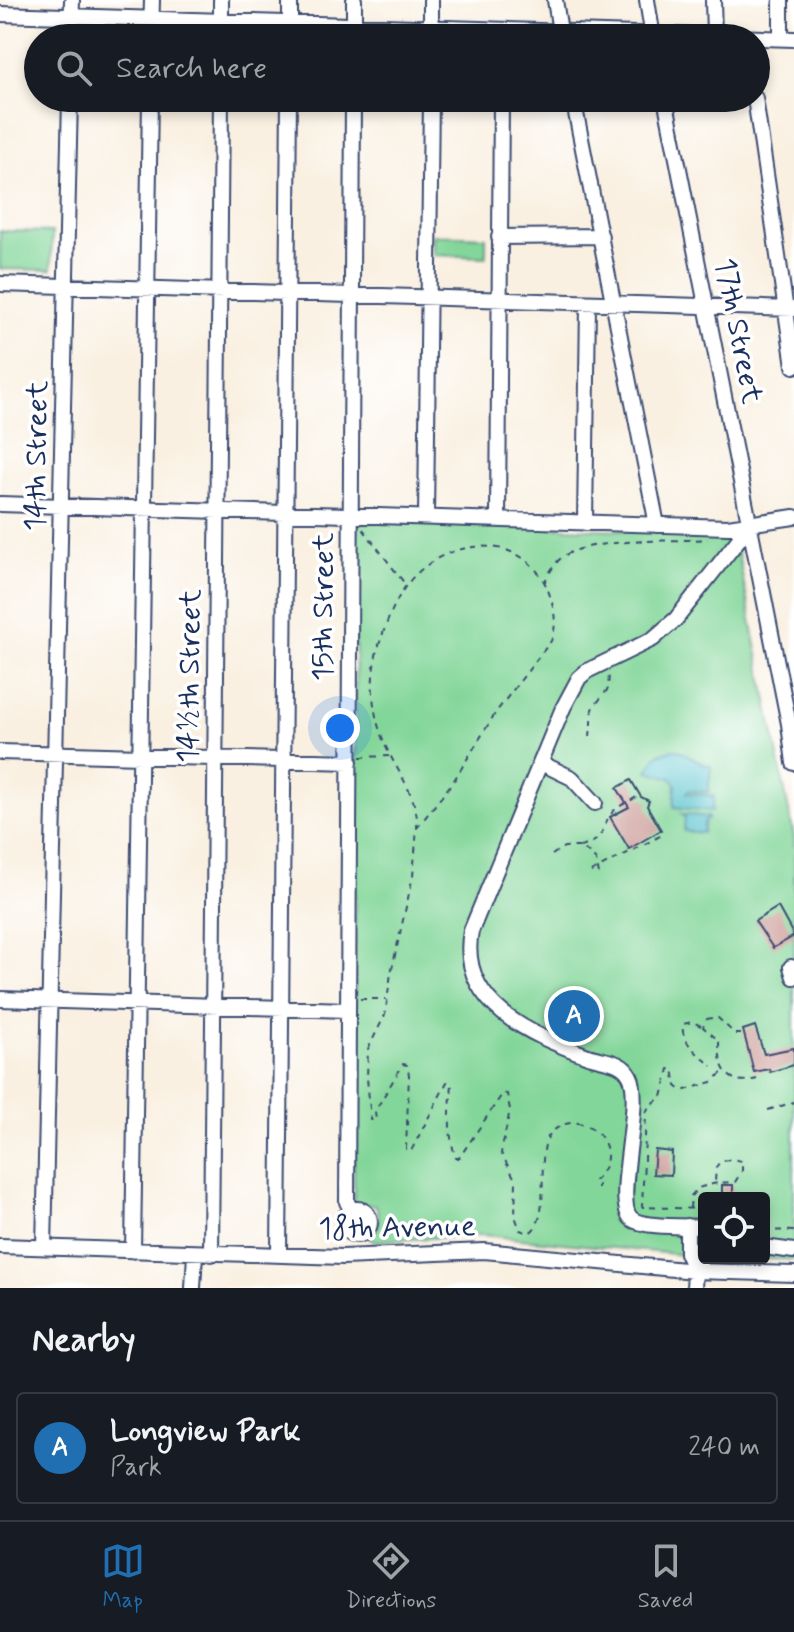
<!DOCTYPE html>
<meta charset="utf-8">
<style>
:root{--surface:#171b24;--page:#20242c;--text:#f1f3f6;--muted:#9ea1a6;--line:#363941;--accent:#1f6fb2}
body{margin:0;font-family:Mynerve,sans-serif;background:var(--page);color:var(--text)}
.controls{position:absolute;right:24px;bottom:24px;display:grid;overflow:hidden;border-radius:8px;box-shadow:0 4px 12px #0003}
.controls button{width:72px;height:72px;display:grid;place-items:center;padding:0;border:0;border-bottom:2px solid var(--line);background:var(--surface);color:var(--text);font:40px sans-serif}
.you{position:absolute;left:340px;top:728px;width:28px;height:28px;margin:-20px;border:6px solid #fff;border-radius:50%;background:#1a73e8;box-shadow:0 0 0 12px #1a73e833}
.badge{display:grid;place-items:center;width:52px;height:52px;border-radius:50%;background:var(--accent);color:#fff;font-size:26px;font-weight:700}
.pin{position:absolute;translate:-50% -50%;border:4px solid #fff;box-shadow:0 2px 8px #0006}
.list{margin:0;padding:0;list-style:none}
h2{display:flex;justify-content:space-between;align-items:center;height:104px;margin:0;padding:0 32px;font-size:34px}
h2 small{font-size:26px;font-weight:400;color:var(--muted)}
.list li{display:grid;grid-template-columns:52px 1fr auto;gap:24px;align-items:center;box-sizing:border-box;height:112px;margin:0 16px 16px;padding:0 16px;border:2px solid var(--line);border-radius:8px}
.list b{display:block;font-size:30px;white-space:nowrap}
.list p{margin:0;font-size:26px;white-space:nowrap;color:var(--muted)}
.list em{font-size:26px;font-style:normal;color:var(--muted)}
.icon{flex:none;width:44px;height:44px;fill:none;stroke:currentColor;stroke-width:2;stroke-linecap:round;stroke-linejoin:round}
.map{position:relative;flex:none;width:794px;height:1288px;overflow:hidden}
.search{position:absolute;background:var(--surface);box-shadow:0 4px 12px #0003;left:24px;right:24px;top:24px;height:88px;display:flex;align-items:center;gap:20px;box-sizing:border-box;padding:0 28px;border-radius:44px;color:var(--muted);font-size:30px}
.sheet{height:232px;background:var(--surface)}
nav{display:flex;justify-content:space-around;align-items:center;box-sizing:border-box;height:112px;border-top:2px solid var(--line);background:var(--surface);font-size:22px;color:var(--muted)}
nav a{display:grid;justify-items:center;gap:4px}
nav .on{color:var(--accent)}
.map>svg:first-child{display:block}
.green{fill:#82d699;stroke:#4e827c;stroke-width:2}
.water{fill:#55c2cd;stroke:#387896;stroke-width:2}
.building{fill:#c99793}
.lines{fill:none;stroke-linecap:round;stroke-linejoin:round}
.minor-casing{stroke:#3c4c72;stroke-width:18}
.path{stroke:#3c4c72;stroke-width:2;stroke-dasharray:6 6;stroke-linecap:butt}
.minor{stroke:#fff;stroke-width:14}
.labels{text-anchor:middle;dominant-baseline:central;stroke-width:7;stroke-linejoin:round;paint-order:stroke}
.street-label{font-size:30px;fill:#1b2f5e;stroke:#fff}
</style>
<div class="map">
<svg width="794" height="1288" viewBox="0 0 794 1288">
<rect width="100%" height="100%" fill="#fff"/>
<filter id="ink" filterUnits="userSpaceOnUse"><feTurbulence type="fractalNoise" baseFrequency=".0125" numOctaves="2"/><feDisplacementMap in="SourceGraphic" scale="16" xChannelSelector="R" yChannelSelector="G"/><feConvolveMatrix kernelMatrix="1 2 1 2 8 2 1 2 1" color-interpolation-filters="sRGB"/></filter>
<filter id="wash" filterUnits="userSpaceOnUse"><feTurbulence type="fractalNoise" baseFrequency=".006" numOctaves="4" result="noise"/><feDisplacementMap in="SourceGraphic" scale="32" xChannelSelector="R" yChannelSelector="G"/><feGaussianBlur stdDeviation="1.8" result="paint"/><feColorMatrix in="noise" values="0 0 0 0 0 0 0 0 0 0 0 0 0 0 0 0 0 1.4 0 .05"/><feComposite in="paint" operator="in"/></filter>
<g filter="url(#wash)">
<rect width="100%" height="100%" fill="#f9f0e1"/>
<path class="green" d="M0,231L52,232L51,270L0,269Z
M433,235L486,237V257L433,255Z
M364,521L734,534L794,837V1260L740,1258H764V1198H704V1257L482,1235L377,1241L369,1239C378,1230 381,1218 376,1206L357,1203L354,1200L356,525Z"/>
<path class="water" d="M673,749C688,752 695,763 711,766L708,792L689,790L687,793L714,796L712,811L674,807L676,784L671,778L648,771L657,755Z
M682,814L708,817V820H705L703,833L684,831L685,817Z"/>
<g id="blocks">
<path class="building" d="M631,780L641,797L649,801L647,806L661,830L629,849L610,817L629,807L617,788Z
M778,907L794,936L773,948L755,921Z
M755,1026L764,1054L794,1048V1065L770,1072L769,1069L754,1072L743,1030Z
M655,1150L672,1152L671,1175L653,1174Z
M722,1185H733V1196H722Z"/>
</g>
</g>
<g filter="url(#ink)">
<use href="#blocks" fill-opacity="0" stroke="#3c4c72" stroke-width="2"/>
<g class="lines">
<defs>
<path id="minor" d="M555,0L561,38
M647,0L653,38
M713,0L714,35
M0,14L794,39
M431,36V0
M71,38L72,0
M151,38L152,0
M221,38V0
M290,38V0
M354,38V0
M781,39V0
M573,98L657,525
M665,98L789,724L794,763
M755,98L794,366
M499,237L601,236
M0,284L794,309
M0,504L728,527L794,517
M426,517L431,98
M498,520L501,98
M585,523L588,304
M0,752L350,762
M541,763L572,778L595,803
M791,967L794,977
M0,999L347,1010
M344 1222a13 13 0 1 1 26 0a13 13 0 1 1-26 0Z
M352,1211L347,1202L353,98
M687,1226V1253L695,1271L694,1288
M704,1227C688,1226 643,1228 632,1219C612,1205 644,1102 630,1076C622,1060 602,1061 588,1056C531,1035 457,1004 471,931L563,708L579,678L587,671L653,639L676,619L750,525
M0,1246L343,1257L484,1251L695,1271L794,1274
M44,1247L70,98
M764,1247L794,1251
M133,1251L150,98
M211,1254L221,98
M279,1255L289,98
M695,1271L703,1256L704,1227
M193,1288L195,1254"/>
</defs>
<use href="#minor" class="minor-casing"/>
<path class="path" d="M363,529L405,584
M544,583C548,575 554,564 561,558C587,537 673,542 708,539
M590,737L592,709L608,689L609,674
M360,757L389,756
M417,828L453,782L496,712L551,641C557,626 555,614 551,599C531,528 443,534 405,587C394,603 386,624 380,642C367,678 372,721 390,755C402,778 419,801 417,828L413,876L391,973L385,1015L368,1049L367,1078L371,1120H376L375,1111L403,1064L407,1065L409,1075L406,1149L411,1151L447,1082L452,1084C450,1110 447,1133 456,1158H459L503,1093L507,1094L510,1110L501,1153L516,1181L515,1216L520,1230L529,1233C554,1218 533,1151 551,1133C581,1102 631,1148 594,1181L598,1183V1188
M580,847C607,839 598,832 611,814C617,806 630,801 639,796
M552,855L564,847H582L596,860L600,879
M591,872L664,834
M360,999H386
M701,1026L693,1022L683,1024C680,1043 699,1054 712,1066
M741,1034H735L717,1017L707,1019L703,1027L719,1041C719,1067 726,1087 757,1079
M768,1110L794,1102
M690,1208L691,1196L698,1188C711,1184 720,1182 735,1182L742,1171V1161L731,1159L720,1162L716,1167L715,1182
M704,1209L642,1207L646,1113L649,1106L662,1097L669,1069H673L676,1086L682,1091L712,1082L724,1071
M764,1212L769,1213
M764,1230L794,1231"/>
<use href="#minor" class="minor"/>
</g>
</g>
<g class="labels">
<g class="street-label">
<text transform="translate(738 331) rotate(79)">17th Street</text>
<text transform="translate(37 456) rotate(-89)">14th Street</text>
<text transform="translate(323 607) rotate(-90)">15th Street</text>
<text transform="translate(190 676) rotate(-89)">14½th Street</text>
<text transform="translate(397 1228) rotate(-1)">18th Avenue</text>
</g>
</g>
</svg>
<div class="controls">
<button><svg class="icon" aria-label="locate" viewBox="0 0 24 24"><circle cx="12" cy="12" r="6"/><path d="M12 2v4M12 18v4M2 12h4M18 12h4"/></svg></button>
</div>
<div class="you"></div>
<div class="pin badge" style="left:574px;top:1016px">A</div>
<div class="search"><svg class="icon" aria-label="search" viewBox="0 0 24 24"><circle cx="10" cy="10" r="6"/><path d="M15 15l6 6"/></svg>Search here</div>
</div>
<section class="sheet">
<h2>Nearby<small></small></h2>
<ul class="list">
<li><span class="badge">A</span><div><b>Longview Park</b><p>Park</p></div><em>240 m</em></li>
</ul>
</section>
<nav>
<a class="on"><svg class="icon" aria-label="map" viewBox="0 0 24 24"><path d="M3 6l6-2 6 2 6-2v14l-6 2-6-2-6 2zM9 4v14M15 6v14"/></svg>Map</a>
<a><svg class="icon" aria-label="directions" viewBox="0 0 24 24"><path d="M12 3l9 9-9 9-9-9zM9 14v-3h6M13 9l2 2-2 2"/></svg>Directions</a>
<a><svg class="icon" aria-label="saved" viewBox="0 0 24 24"><path d="M7 4h10v16l-5-4-5 4z"/></svg>Saved</a>
</nav>
